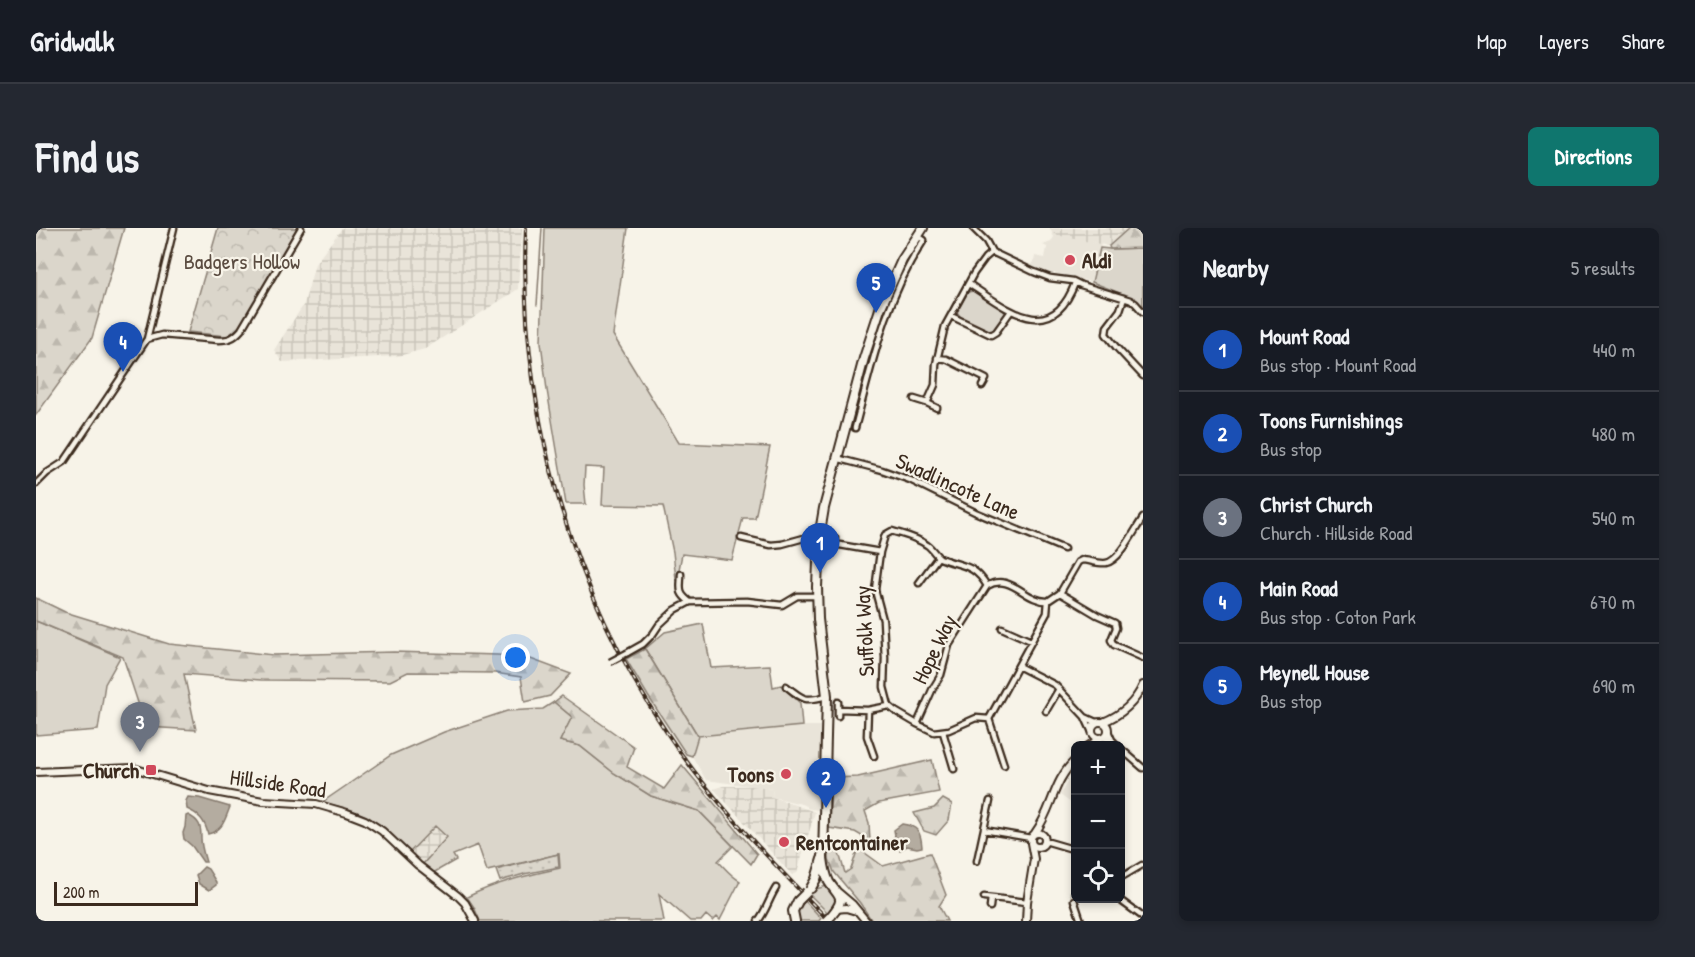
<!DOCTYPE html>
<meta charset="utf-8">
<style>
:root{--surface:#171b24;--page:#242831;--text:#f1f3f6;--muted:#9ea1a6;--line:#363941;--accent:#0f766e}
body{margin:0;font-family:"Patrick Hand",sans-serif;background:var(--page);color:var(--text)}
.controls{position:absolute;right:18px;bottom:18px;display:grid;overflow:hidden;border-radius:9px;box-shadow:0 3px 9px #0003}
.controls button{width:54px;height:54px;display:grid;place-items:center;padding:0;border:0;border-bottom:2px solid var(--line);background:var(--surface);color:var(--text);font:30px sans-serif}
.scale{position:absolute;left:18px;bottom:15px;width:144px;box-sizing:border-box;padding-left:6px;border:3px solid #3b2a1e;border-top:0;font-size:16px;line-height:21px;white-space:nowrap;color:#3b2a1e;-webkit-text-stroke:4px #f7f3e8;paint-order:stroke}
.you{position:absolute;left:480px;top:430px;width:21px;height:21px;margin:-15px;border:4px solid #fff;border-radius:50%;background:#1a73e8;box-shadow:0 0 0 9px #1a73e833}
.badge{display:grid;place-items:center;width:39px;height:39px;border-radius:50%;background:var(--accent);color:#fff;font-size:20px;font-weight:700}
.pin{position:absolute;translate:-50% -50px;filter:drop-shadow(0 2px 3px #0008)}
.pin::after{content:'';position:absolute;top:32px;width:21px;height:18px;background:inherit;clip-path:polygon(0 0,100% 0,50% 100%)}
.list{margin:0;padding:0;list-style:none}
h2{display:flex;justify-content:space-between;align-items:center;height:78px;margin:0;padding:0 24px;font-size:26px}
h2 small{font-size:20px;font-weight:400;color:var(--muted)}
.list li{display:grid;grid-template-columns:39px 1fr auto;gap:18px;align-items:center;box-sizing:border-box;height:84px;padding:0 24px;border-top:2px solid var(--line)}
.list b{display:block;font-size:22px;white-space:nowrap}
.list p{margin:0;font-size:20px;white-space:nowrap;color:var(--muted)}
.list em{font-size:20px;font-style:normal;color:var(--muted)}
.icon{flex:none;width:33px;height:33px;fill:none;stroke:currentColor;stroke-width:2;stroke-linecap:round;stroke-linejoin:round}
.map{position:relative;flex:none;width:1107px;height:693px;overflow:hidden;border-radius:9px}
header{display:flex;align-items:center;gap:36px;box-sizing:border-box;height:84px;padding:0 30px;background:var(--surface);border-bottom:2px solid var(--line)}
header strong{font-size:28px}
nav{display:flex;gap:33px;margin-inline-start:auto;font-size:21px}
.intro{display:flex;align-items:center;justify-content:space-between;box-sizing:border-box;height:144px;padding:0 36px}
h1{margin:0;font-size:42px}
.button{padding:15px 27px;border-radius:9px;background:var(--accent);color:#fff;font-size:21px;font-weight:700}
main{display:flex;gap:36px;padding:0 36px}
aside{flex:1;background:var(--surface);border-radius:9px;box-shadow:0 3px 9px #0003}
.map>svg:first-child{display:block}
.built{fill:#e9e4d9}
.industrial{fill:url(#industrial-grid)}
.grass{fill:#dbd6cb;stroke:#8b8074;stroke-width:1.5}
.forest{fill:url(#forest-firs);stroke:#8b8074;stroke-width:1.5}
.park{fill:url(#park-crowns);stroke:#8b8074;stroke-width:1.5}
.garden{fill:url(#garden-dots);stroke:#8b8074;stroke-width:1.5}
.water{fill:#b4aca0;stroke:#84786c;stroke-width:1.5}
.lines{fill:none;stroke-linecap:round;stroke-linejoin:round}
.stream{stroke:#84786c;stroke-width:1.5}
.street-tunnel{stroke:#d1cbc0;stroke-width:4.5;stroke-dasharray:4.5 2;stroke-linecap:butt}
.street-casing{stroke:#3b2a1e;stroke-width:9}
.secondary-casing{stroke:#3b2a1e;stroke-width:10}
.highway-casing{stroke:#3b2a1e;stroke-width:12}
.street{stroke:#f7f3e8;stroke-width:4.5}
.secondary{stroke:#f7f3e8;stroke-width:6}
.highway{stroke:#f7f3e8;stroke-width:8}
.rail-casing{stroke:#3b2a1e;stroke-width:4}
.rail{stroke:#f7f3e8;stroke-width:1.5;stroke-dasharray:4.5;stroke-linecap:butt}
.street-bridge-casing{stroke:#3b2a1e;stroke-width:9;stroke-linecap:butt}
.highway-bridge-casing{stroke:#3b2a1e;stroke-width:12;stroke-linecap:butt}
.street-bridge{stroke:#f7f3e8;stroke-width:4.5}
.highway-bridge{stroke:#f7f3e8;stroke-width:8}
.poi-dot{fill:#d1495b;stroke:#f7f3e8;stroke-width:2}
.labels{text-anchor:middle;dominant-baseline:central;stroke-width:4.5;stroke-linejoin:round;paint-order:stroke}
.poi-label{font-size:22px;font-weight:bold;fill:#3b2a1e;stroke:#f7f3e8;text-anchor:start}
.park-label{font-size:22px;fill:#5b4c41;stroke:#f7f3e8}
.street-label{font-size:22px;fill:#3b2a1e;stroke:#f7f3e8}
</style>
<header>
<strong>Gridwalk</strong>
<nav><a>Map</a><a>Layers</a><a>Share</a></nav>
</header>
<div class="intro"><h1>Find us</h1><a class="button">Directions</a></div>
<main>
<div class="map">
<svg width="1107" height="693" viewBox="0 0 1107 693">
<defs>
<pattern id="industrial-grid" width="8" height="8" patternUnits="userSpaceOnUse" patternTransform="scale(1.5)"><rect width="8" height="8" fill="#e9e4d9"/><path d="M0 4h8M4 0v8" fill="none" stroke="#c9c4ba"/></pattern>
<pattern id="forest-firs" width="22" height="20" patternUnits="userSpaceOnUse" patternTransform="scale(1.5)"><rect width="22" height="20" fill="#dbd6cb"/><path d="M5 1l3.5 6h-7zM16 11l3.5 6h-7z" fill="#bdb8ae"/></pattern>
<pattern id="park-crowns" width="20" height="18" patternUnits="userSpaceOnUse" patternTransform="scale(1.5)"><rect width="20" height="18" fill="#dbd6cb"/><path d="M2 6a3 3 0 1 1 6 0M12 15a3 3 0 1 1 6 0" fill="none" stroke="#bdb8ae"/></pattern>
<pattern id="garden-dots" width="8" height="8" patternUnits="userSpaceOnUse" patternTransform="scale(1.5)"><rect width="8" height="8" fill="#dbd6cb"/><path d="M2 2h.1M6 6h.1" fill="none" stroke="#bdb8ae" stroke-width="1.8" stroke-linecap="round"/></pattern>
</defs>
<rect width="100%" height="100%" fill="#f7f3e8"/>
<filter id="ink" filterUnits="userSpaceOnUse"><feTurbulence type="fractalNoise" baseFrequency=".0167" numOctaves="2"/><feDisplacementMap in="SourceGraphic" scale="12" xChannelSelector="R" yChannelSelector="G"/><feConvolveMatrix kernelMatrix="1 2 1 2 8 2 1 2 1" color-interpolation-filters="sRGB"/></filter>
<g filter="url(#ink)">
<path class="built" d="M1016,5L1065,16L1056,54L1018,45H1006L995,37L998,34L999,28L1009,30L1011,19L1007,17L1015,14L1018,9Z
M766,498H786L783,582L775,581L771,580V578L762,575L736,569L737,561L670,552L656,528L662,508Z
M1036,545L1039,548V578L1024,567Z"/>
<path class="industrial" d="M306,0H486L482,61L389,121L362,128L246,134L238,122L268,76L279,36Z
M1014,0H1093L1073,18L1025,8L1016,5Z
M687,558H715L737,561L736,569L779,584L761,645L756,647L678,561Z
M398,598L411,609L387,636L374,624Z"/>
<path class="grass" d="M509,0H592L577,107L643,215L734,219L719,290H707L696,332L646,326L641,352L640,351L637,324L627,278L566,277L568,240L549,239L548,257L550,276H530L511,162L505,114Z
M1064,20L1074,21L1107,20V79L1096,70L1056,54Z
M937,63L967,81L970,87L958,102L953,104L926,91L921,84L932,64Z
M0,393L84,429L69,456L62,502L0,507Z
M667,396L675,440L734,437L737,459L745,457L764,475L766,498L662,508L609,421L629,404Z
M518,474L536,489L524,513L544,518L578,545L615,568L663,583L697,618L682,633C690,641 694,647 704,653L684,692L681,689L677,693L670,687L665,693H654L623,666L628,693H444L438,679L431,669C460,654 493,647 524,640L523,626L451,643L442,617L417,627L420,632L397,645L387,636L411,609L399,598L374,624C363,614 351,602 338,593C322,582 304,578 285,575L355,527L408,504L471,483L507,481Z
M791,658C805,666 802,675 792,685L773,666L776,662Z
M769,673L785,690L783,693H764C760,686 760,681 764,674L766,676Z"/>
<path class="forest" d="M0,0H88L56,110L0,187Z
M1093,0H1107V20L1074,21L1073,18Z
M0,370L29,384L133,416L238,427L358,424L462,427L492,430L535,446L514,468L489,474L485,449L459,445L372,444L354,453L225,452L148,446L160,502L110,499L87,429L0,393Z
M609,421L662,508L656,528L650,526L612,468L590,431Z
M526,468L598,519L591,539L628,561L646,537L721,626L715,636L663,583L615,568L578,545L544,518L524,513L536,489L518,474Z
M896,532L903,564L843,575L829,583L833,595L834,613L819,604L793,600L795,550L822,549Z
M907,571L916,576L913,592L900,607L888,603L878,585L898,580Z
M794,607L803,625L809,645L815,641L822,620L847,638L894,625L910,667L903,678L911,693H836L824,675L798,644L793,631Z"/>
<path class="park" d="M182,0H261L205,98L191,108L152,104Z"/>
<path class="garden" d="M522,626L523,639L488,646L464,653L460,642Z"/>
<path class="water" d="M152,569L163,570L194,579C189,591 187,603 172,606C169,593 163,586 151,581L150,573Z
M152,587C164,593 165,598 165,610C165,618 168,627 170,634H167L156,618L148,611L147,605L149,599L150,588Z
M866,596C882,598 885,604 886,619L881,620L871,618L864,622L860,618L857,613L859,607L858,602Z
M168,639L172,641L180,654V657L173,662L163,656L160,647Z"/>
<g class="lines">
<path class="stream" d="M501,77L506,0"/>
<path class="street-tunnel" d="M1035,663L1038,672"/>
<defs>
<path id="street" d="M937,0L950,13L956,24L998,44L1014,50L1037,53L1045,57L1094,72L1099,75L1107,84
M933,56C971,81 1015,119 1039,55
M1088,70L1084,82L1071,99L1070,106L1080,119L1107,148
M915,88L955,107L960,104L975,83
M111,111L126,107L183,112C193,112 198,110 205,102L265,0
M901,130L910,131L950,151L946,158
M878,171L891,175L901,180
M891,175L899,157L900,136L909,98L938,45L949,30L956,24
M819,200C837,132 849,72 888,12L882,8
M800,230L846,242L874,252L939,284L1028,321
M0,256L11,245L28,234L111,111L138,0
M705,310L735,317L746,316L768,310H783
M798,316L844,324
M797,322L799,310
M645,346C645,361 641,364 654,374
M883,355L902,329
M951,358C938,335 925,339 904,330C899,327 896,320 891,317C880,309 868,307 856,303L849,307L844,324L839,362L847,392L849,430L848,459L853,478L859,483L881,496L898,504L913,502L940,490L953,491
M1024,365L1061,387L1079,395L1080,400L1075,412L1078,417L1107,430
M1012,373L1024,365L1042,334L1046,332C1053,332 1062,336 1070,335C1084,333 1099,301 1107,290
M966,400L995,413
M591,425L607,416L617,406L623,397L639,382L654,374L711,373L746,377L761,368H781
M982,438L1019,457L1049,489L1055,502
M750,458C767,472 769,474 791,468
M802,474V488
M802,481L832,482L853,478
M832,482L831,508L838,528
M1010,483L1023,461
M1049,489L1060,494
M953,491L1011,385L1012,373
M953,491L968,537
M881,496L897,460L905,447L913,417L951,358C975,344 989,374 1012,373
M1072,503L1076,512L1082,518
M907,504L918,541
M1067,510L1076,512
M1084,520L1107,540
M948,602L995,610
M1009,613L1040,622
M941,633L954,573
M1084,650L1106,637
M948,669L991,674
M1081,670L1107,689
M1038,672L1045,693
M954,679L955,670
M722,693C730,683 733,671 740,660"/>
<path id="secondary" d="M1056 502a8 8 0 1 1 16 0a8 8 0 1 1-16 0Z
M1067,494C1085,487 1099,475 1107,457
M1052,518L1064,511
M0,544L97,540L173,563L227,573L280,576L311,585L329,592L346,603L382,637L422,668L429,675L439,693
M995 612a7 7 0 1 1 14 0a7 7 0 1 1-14 0Z
M999,605C1017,581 1016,554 1040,531
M803,665L816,676L830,693
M800,681L810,680L820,683
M990,693L991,674L998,631L995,615"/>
<path id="highway" d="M775,660L780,651L786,631
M795,688C811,669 803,670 793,654C789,646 788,638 787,630L791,468L782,391L781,359L783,310L788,280L828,130L844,81L866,32L887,0
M759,693L757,683L762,673"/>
</defs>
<use href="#street" class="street-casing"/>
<use href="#secondary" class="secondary-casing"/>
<use href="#highway" class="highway-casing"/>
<use href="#street" class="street"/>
<use href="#secondary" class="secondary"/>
<use href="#highway" class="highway"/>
<defs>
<path id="rail" d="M490,0C482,179 533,359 633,508C678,576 737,634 793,693"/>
</defs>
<use href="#rail" class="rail-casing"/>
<use href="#rail" class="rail"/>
<defs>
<path id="street-bridge" d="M574,434L591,425"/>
<path id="highway-bridge" d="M762,673L771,664
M790,693L795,688"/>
</defs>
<use href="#street-bridge" class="street-bridge-casing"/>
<use href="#highway-bridge" class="highway-bridge-casing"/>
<use href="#street-bridge" class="street-bridge"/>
<use href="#highway-bridge" class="highway-bridge"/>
</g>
</g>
<g class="poi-dot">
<circle cx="1034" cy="32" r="6"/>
<rect x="109" y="536" width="12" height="12" rx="3"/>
<circle cx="750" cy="546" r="6"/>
<circle cx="748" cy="614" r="6"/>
</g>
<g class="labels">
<g class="poi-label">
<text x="1046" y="32">Aldi</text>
<text x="103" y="542" text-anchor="end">Church</text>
<text x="738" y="546" text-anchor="end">Toons</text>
<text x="760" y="614">Rentcontainer</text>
</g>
<g class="park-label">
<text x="206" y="33">Badgers Hollow</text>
</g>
<g class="street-label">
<text transform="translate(922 258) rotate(24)">Swadlincote Lane</text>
<text transform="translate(828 403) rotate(-93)">Suffolk Way</text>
<text transform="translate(898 421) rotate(-64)">Hope Way</text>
<text transform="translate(242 555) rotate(8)">Hillside Road</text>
</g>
</g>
</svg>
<div class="controls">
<button>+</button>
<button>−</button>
<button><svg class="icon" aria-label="locate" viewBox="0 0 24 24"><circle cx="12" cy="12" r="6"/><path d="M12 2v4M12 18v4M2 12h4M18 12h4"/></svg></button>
</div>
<div class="scale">200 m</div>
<div class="you"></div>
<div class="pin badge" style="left:784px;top:345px;background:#1a4fb4">1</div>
<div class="pin badge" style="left:790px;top:580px;background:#1a4fb4">2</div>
<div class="pin badge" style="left:104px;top:524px;background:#6b7280">3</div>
<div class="pin badge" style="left:87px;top:144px;background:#1a4fb4">4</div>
<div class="pin badge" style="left:840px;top:85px;background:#1a4fb4">5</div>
</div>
<aside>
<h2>Nearby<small>5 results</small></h2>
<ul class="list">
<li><span class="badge" style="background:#1a4fb4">1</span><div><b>Mount Road</b><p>Bus stop · Mount Road</p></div><em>440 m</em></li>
<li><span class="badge" style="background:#1a4fb4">2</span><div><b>Toons Furnishings</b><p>Bus stop</p></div><em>480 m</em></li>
<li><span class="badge" style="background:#6b7280">3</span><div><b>Christ Church</b><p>Church · Hillside Road</p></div><em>540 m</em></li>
<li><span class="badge" style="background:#1a4fb4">4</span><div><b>Main Road</b><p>Bus stop · Coton Park</p></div><em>670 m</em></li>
<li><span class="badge" style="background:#1a4fb4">5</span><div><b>Meynell House</b><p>Bus stop</p></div><em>690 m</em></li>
</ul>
</aside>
</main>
